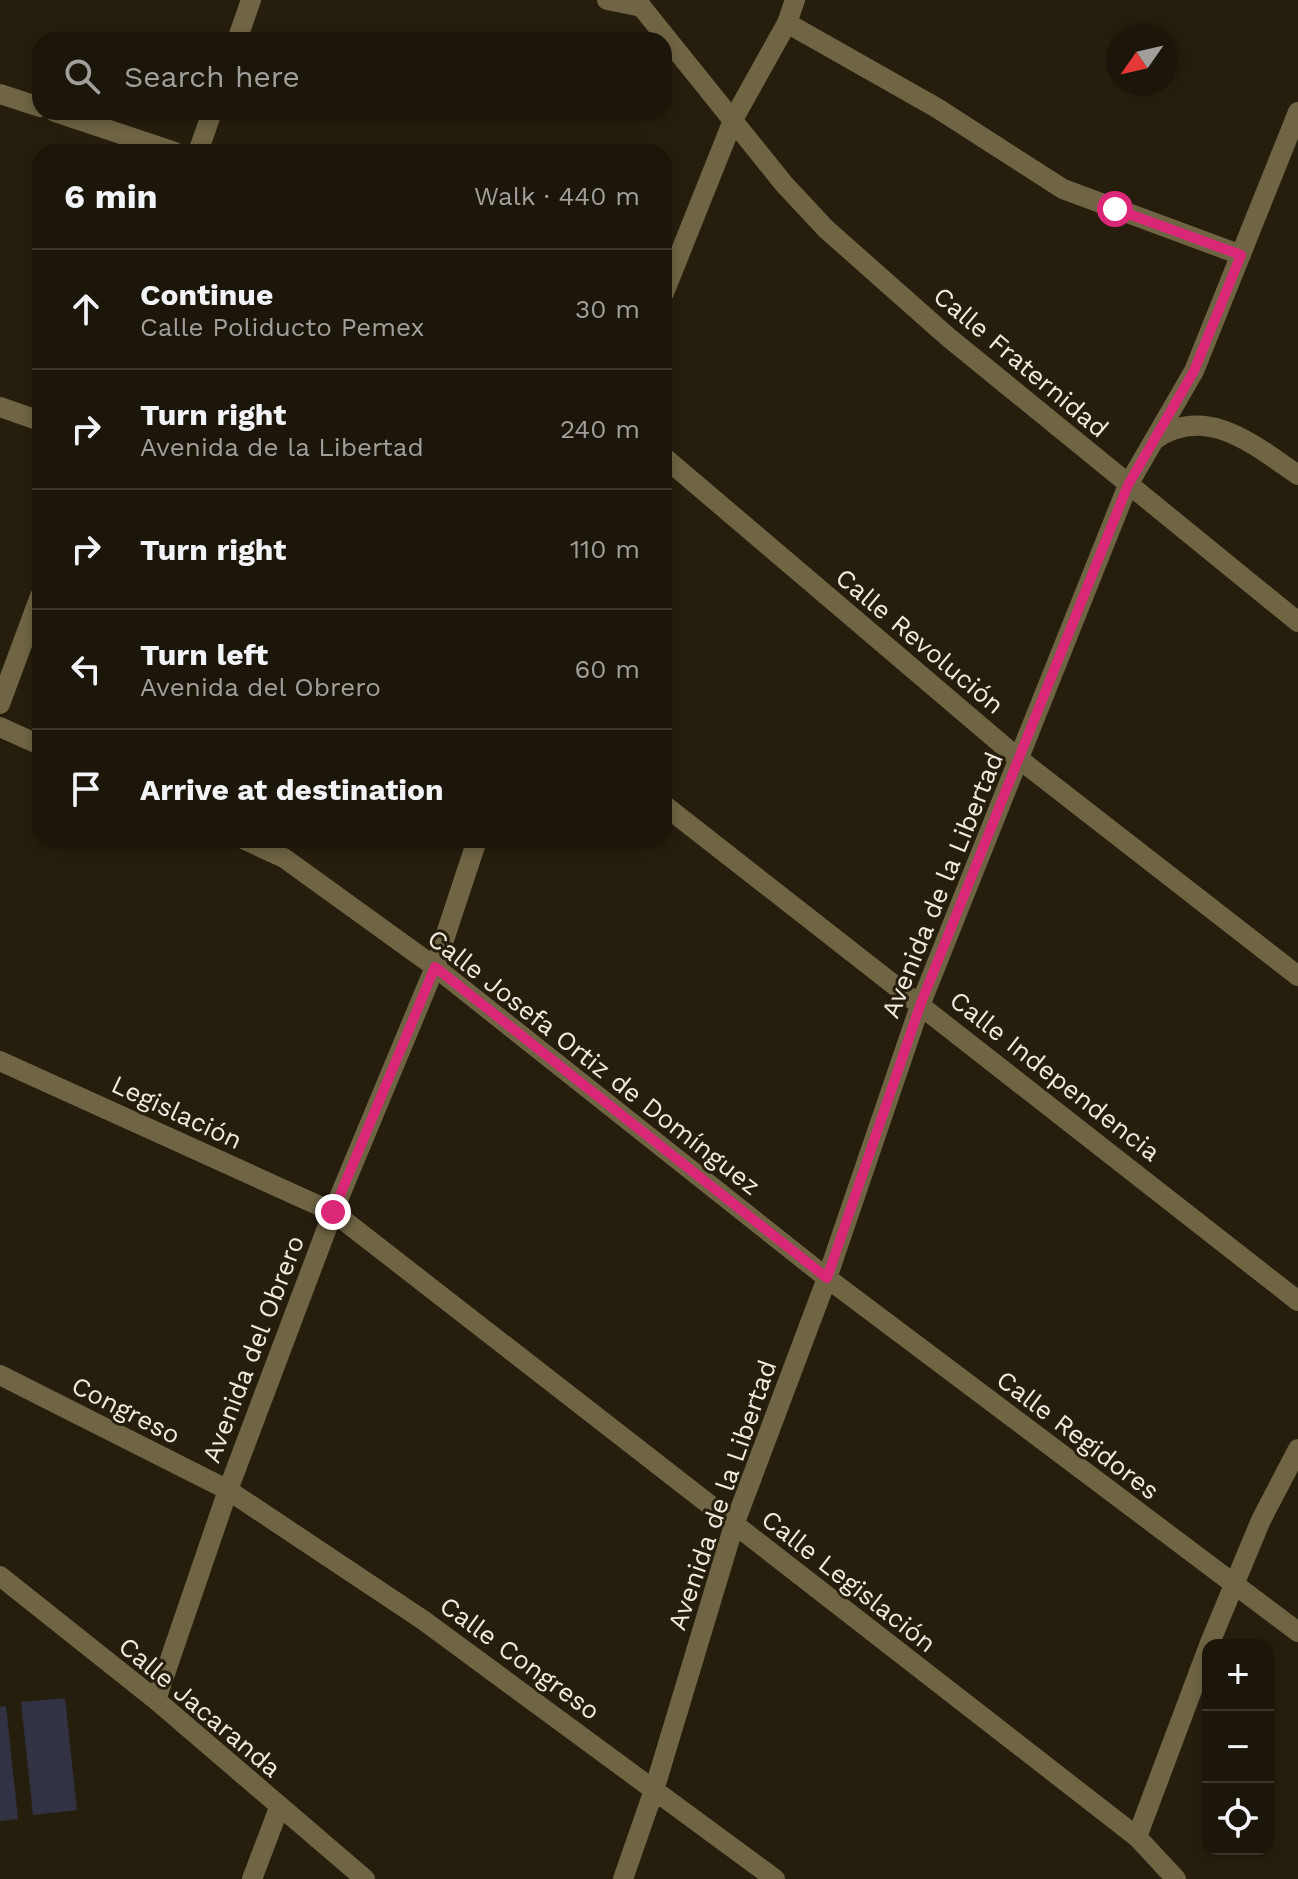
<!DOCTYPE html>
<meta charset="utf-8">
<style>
:root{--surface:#1c160a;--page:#251f13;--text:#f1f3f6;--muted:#a09f9c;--line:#3a352b}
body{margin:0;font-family:"Work Sans",sans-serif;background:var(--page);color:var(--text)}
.controls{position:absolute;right:24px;bottom:24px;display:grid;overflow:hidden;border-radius:16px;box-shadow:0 4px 12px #0003}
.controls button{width:72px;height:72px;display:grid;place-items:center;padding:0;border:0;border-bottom:2px solid var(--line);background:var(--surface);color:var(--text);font:40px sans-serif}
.compass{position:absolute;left:1106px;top:24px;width:72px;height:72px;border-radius:50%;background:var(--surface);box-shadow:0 4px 12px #0003;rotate:236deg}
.stop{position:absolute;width:24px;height:24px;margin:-18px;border:6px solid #db2777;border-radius:50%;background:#fff}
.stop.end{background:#db2777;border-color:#fff;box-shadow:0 2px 8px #0008}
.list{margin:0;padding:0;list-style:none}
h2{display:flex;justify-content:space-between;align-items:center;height:104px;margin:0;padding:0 32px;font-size:34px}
h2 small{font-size:26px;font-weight:400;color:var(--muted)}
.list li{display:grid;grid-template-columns:52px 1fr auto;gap:24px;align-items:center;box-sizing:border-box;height:120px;padding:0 32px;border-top:2px solid var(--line)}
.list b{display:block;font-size:30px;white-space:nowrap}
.list p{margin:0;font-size:26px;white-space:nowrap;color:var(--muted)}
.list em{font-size:26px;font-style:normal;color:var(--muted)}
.icon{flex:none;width:44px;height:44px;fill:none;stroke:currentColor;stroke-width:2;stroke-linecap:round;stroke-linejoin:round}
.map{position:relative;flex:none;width:1298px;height:1879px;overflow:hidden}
.search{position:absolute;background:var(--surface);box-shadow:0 4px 12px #0003;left:32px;top:32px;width:640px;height:88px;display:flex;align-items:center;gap:20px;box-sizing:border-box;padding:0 28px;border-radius:24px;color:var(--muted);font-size:30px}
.panel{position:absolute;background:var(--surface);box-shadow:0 4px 12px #0003;left:32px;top:144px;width:640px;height:704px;border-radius:24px}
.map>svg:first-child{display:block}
.building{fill:#313244}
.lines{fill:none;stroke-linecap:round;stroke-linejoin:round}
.street{stroke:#6f6444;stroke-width:20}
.route{stroke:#db2777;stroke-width:10}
.labels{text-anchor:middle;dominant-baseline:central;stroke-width:6;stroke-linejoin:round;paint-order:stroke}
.street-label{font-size:26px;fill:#efeadf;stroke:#261e0d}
</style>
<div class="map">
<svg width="1298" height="1879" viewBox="0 0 1298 1879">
<rect width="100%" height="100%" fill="#261e0d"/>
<path class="building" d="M65,1698L77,1810L33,1815L21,1702Z
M6,1706L18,1819L0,1821V1707Z"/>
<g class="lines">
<path class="street" d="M607,0L642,7
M636,0L784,184L826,229L948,337L1298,622
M787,23L937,108L1063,189L1241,255
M237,40L251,0
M0,94L40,107
M55,112L175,152
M198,152L212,112
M664,293L734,118L787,23L795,0
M0,407L40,421
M1154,440C1206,403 1254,445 1298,475
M664,457L1019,759L1298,976
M0,704L40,596
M0,727L40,745
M664,805L1298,1301
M245,840L284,858L435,967L827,1278L1298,1632
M0,1061L333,1212L1137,1837L1176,1879
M0,1375L228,1490L423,1620L775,1879
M0,1576L156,1700L365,1879
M1209,1645L1261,1520L1298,1449
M156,1700L228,1490L333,1212L435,967L477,840
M1137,1837L1208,1648
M252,1879L279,1808
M623,1879L655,1787L734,1525L827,1278L921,1003L1128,485L1194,371L1298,112"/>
</g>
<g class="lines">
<path class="route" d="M333,1212L435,967L827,1278L921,1003L1128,485L1194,371L1241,255L1115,209"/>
</g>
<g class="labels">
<g class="street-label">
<text transform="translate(1021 362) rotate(40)">Calle Fraternidad</text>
<text transform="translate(920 641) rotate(40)">Calle Revolución</text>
<text transform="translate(942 885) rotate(-68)">Avenida de la Libertad</text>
<text transform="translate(594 1062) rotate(38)">Calle Josefa Ortiz de Domínguez</text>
<text transform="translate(1055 1076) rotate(38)">Calle Independencia</text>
<text transform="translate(177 1112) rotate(25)">Legislación</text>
<text transform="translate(253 1349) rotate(-69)">Avenida del Obrero</text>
<text transform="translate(126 1410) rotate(27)">Congreso</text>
<text transform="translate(1078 1435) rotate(37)">Calle Regidores</text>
<text transform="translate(722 1495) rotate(-71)">Avenida de la Libertad</text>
<text transform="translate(849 1581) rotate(38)">Calle Legislación</text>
<text transform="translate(520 1658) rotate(36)">Calle Congreso</text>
<text transform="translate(200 1707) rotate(40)">Calle Jacaranda</text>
</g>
</g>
</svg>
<div class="controls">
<button>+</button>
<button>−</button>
<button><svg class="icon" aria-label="locate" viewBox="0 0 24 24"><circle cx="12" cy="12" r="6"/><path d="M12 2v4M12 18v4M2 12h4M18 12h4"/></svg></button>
</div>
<svg class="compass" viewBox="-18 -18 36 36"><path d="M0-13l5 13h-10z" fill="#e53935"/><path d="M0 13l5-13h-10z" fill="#a09f9c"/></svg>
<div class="stop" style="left:1115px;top:209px"></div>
<div class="stop end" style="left:333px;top:1212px"></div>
<div class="search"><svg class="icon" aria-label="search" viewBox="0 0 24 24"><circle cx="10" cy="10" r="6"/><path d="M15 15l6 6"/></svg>Search here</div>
<section class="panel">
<h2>6 min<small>Walk · 440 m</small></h2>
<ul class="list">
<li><svg class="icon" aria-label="ahead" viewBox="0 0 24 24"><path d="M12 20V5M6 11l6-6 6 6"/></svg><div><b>Continue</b><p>Calle Poliducto Pemex</p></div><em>30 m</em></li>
<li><svg class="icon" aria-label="right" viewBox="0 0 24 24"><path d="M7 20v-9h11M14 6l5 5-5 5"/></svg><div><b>Turn right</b><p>Avenida de la Libertad</p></div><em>240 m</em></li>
<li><svg class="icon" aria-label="right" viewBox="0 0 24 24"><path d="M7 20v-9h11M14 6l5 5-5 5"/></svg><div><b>Turn right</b></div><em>110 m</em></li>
<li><svg class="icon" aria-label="left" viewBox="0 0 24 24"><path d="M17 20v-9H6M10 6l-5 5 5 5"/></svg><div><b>Turn left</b><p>Avenida del Obrero</p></div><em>60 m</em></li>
<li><svg class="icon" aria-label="arrive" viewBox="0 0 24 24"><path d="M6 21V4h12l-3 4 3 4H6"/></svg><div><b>Arrive at destination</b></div></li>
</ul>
</section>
</div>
